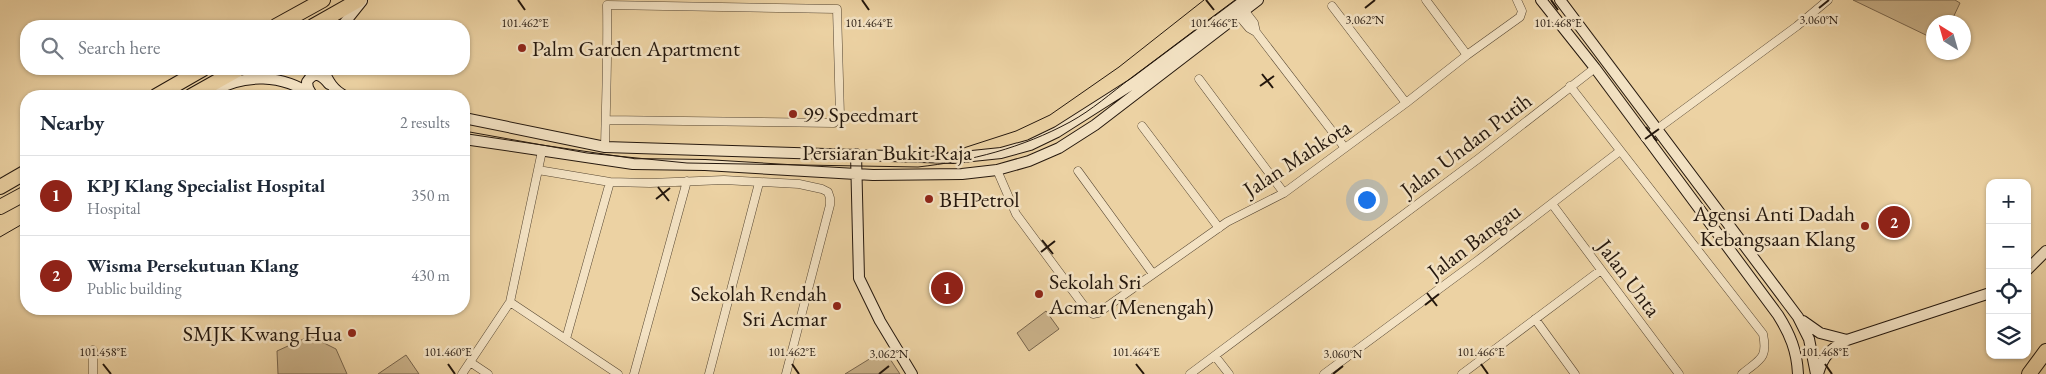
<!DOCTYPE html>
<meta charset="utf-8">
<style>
:root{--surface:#fff;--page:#f6f6f7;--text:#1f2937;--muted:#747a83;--line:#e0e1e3;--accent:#8f2418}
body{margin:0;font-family:"EB Garamond",serif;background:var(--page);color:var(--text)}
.controls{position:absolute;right:15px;bottom:15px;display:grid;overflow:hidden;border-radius:10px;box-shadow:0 1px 4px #0004}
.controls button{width:45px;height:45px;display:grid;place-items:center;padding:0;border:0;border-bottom:1px solid var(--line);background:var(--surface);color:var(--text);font:25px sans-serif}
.compass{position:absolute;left:1926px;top:15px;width:45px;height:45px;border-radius:50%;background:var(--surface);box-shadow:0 1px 4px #0004;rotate:323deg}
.you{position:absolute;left:1366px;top:199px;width:18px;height:18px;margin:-12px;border:4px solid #fff;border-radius:50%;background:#1a73e8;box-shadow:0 0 0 8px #1a73e833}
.badge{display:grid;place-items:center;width:32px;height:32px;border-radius:50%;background:var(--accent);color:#fff;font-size:16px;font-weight:700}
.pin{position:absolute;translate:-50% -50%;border:2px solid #fff;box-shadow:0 1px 5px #0006}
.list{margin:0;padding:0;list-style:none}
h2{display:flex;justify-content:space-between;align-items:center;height:65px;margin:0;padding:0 20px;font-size:21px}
h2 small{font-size:16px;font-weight:400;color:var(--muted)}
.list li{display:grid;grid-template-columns:32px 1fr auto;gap:15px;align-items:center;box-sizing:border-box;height:80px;padding:0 20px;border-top:1px solid var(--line)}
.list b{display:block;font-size:19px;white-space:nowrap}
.list p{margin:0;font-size:16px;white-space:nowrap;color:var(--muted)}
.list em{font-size:16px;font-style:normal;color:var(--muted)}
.icon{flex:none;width:28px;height:28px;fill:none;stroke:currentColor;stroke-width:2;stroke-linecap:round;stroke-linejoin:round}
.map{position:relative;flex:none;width:2046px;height:374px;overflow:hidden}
.search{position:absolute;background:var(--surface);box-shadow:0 1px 4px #0004;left:20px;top:20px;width:450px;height:55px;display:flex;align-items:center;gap:12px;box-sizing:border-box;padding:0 18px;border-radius:20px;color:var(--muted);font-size:19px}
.panel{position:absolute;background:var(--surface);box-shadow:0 1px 4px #0004;left:20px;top:90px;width:450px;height:225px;border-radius:20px}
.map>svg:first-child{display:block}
.green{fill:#cab28a;stroke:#77644c}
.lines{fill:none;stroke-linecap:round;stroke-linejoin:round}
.street-casing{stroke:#564632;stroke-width:9}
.secondary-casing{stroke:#24170d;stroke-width:12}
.highway-casing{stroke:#24170d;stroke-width:16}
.street{stroke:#f3e2c3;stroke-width:8}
.secondary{stroke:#f3e2c3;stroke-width:10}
.highway{stroke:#ecd2a3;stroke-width:14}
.tram{stroke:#24170d;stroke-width:1}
.ticks{fill:none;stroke:#24170d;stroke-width:2}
.poi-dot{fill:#8f2418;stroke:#f3e2c3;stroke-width:2}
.labels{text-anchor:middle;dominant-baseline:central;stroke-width:5;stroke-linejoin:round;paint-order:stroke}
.poi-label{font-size:22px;fill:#24170d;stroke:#f3e2c3;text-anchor:start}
.street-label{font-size:22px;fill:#24170d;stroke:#f3e2c3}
.ticks-label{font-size:12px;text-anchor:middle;fill:#24170d;stroke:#f3e2c3;stroke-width:5;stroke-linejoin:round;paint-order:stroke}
</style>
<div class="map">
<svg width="2046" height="374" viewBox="0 0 2046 374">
<rect width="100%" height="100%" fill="#ecd2a3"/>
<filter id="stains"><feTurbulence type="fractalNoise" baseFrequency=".004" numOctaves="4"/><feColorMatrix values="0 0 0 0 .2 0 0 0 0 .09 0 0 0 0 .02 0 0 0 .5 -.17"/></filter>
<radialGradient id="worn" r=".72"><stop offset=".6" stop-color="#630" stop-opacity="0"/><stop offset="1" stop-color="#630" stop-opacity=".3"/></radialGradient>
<path class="green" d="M1853,0H1955L1960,3L1951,22L1939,18L1937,22H1934L1933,29L1930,37Z
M1046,311L1059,329L1029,351L1017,333Z
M310,336L336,349L347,374H278L277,351Z
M884,350L900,374H845Z
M406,355L419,374H378Z"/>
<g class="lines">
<defs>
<path id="street" d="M1426,0L1467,55
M1332,6L1406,103
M1244,10L1254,23L1256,32
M1238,15L1249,28L1256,32L1345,148
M1199,79L1284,193
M1570,86L1763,334C1768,359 1760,359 1742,374
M1142,126L1219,228
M1645,138L1797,26L1828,0
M605,147C606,100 608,53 607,5L837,9L840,116L834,123L606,120
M538,170L610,182L650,183L724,180L799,184L822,189L828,192L830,198V205L786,374
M997,170L1016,214L1087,310L1093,314L1098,313L1227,222L1284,193L1406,103L1467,55L1520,17L1522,11L1517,0
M1078,171L1153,274
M1552,204L1679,374
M510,302L618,374
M1535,319L1575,374
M566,339L610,182
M93,350V374
M1215,356L1229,374
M470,362L488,374
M462,374L510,302L542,151
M634,374L687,181
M709,374L759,183
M1190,374L1478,159L1595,68
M1324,374L1477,261L1620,151
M1462,374L1601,270"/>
<path id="secondary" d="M1541,0L1595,68L1778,315C1790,334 1797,351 1798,374
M1560,0L1798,317L1809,339L1816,374
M342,26L362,1
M323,69C328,81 333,90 345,96
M211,92C245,73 282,74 314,96
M312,95L308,88L307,82C314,70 322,75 329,84
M464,118L605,147L953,158L1001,153L1030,145L1057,132L1134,83L1245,0
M464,139L633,164L705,165L873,175L962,174L997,170L1029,161L1059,148L1095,125L1258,0
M856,154L859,278L880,321L912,374
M2027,270L2046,251
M1803,321L1820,333L1847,340
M1818,374C1823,356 1831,348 1847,340L1990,293"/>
<path id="highway" d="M276,26L323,0
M313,26L359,0
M156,96L203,69
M191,96L239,69
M0,187L26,172
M0,207L26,193
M2029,374L2046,351"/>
</defs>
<use href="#street" class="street-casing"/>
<use href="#secondary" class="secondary-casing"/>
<use href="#highway" class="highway-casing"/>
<use href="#street" class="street"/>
<use href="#secondary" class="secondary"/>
<use href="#highway" class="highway"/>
<path class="tram" d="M464,131L587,153L687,163L918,167C971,161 1022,148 1070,122C1092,110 1111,93 1131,78C1166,52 1200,26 1235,0
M904,159H916L945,154L1016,131L1050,115L1119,67L1204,0
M0,237L26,222"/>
</g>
<path class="ticks" d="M518,0L525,10M862,0L869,10M1206,0L1214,10M1551,0L1558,10M1365,8L1375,0M1819,8L1829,0M1262,74L1273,88M1260,86L1274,76M1646,127L1657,141M1645,139L1659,129M658,187L669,201M656,199L670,188M1042,240L1053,254M1041,252L1055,241M1427,293L1437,306M1425,305L1439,294M103,364L111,374M448,364L455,374M792,364L799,374M1136,364L1144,374M1481,364L1488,374M1825,364L1832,374M879,374L889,366M1333,374L1343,366"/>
<g class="poi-dot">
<circle cx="522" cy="48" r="5"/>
<circle cx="793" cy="114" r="5"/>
<circle cx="929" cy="199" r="5"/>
<circle cx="1865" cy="226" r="5"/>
<circle cx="1039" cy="294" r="5"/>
<circle cx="837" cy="306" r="5"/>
<circle cx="352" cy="333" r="5"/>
</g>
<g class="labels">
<g class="poi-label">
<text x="532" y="48">Palm Garden Apartment</text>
<text x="803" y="114">99 Speedmart</text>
<text x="939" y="199">BHPetrol</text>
<text x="1855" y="213" text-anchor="end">Agensi Anti Dadah<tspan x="1855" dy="25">Kebangsaan Klang</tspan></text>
<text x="1049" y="281">Sekolah Sri<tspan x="1049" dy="25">Acmar (Menengah)</tspan></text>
<text x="827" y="293" text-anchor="end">Sekolah Rendah<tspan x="827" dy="25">Sri Acmar</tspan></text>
<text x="342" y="333" text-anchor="end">SMJK Kwang Hua</text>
</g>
<g class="street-label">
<text transform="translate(1466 145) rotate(-37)">Jalan Undan Putih</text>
<text x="887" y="152">Persiaran Bukit Raja</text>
<text transform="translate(1297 158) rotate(-33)">Jalan Mahkota</text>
<text transform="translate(1474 241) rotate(-37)">Jalan Bangau</text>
<text transform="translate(1629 278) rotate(53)">Jalan Unta</text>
</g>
</g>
<g class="ticks-label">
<text x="1819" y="24">3.060°N</text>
<text x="1365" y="24">3.062°N</text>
<text x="525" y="27">101.462°E</text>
<text x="869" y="27">101.464°E</text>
<text x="1214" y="27">101.466°E</text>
<text x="1558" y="27">101.468°E</text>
<text x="103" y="356">101.458°E</text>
<text x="448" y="356">101.460°E</text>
<text x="792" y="356">101.462°E</text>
<text x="1136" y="356">101.464°E</text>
<text x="1481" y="356">101.466°E</text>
<text x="1825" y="356">101.468°E</text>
<text x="889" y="358">3.062°N</text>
<text x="1343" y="358">3.060°N</text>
</g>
<rect width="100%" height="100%" filter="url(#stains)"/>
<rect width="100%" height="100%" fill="url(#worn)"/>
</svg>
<div class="controls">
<button>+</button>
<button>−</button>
<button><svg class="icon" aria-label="locate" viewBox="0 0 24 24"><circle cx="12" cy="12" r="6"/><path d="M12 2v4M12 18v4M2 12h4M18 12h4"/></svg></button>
<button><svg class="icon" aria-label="layers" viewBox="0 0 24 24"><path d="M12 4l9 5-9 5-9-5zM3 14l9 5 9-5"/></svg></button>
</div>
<svg class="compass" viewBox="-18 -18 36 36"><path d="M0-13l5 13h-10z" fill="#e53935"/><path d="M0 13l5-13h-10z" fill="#747a83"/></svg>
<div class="you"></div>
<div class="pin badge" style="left:947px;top:288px">1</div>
<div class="pin badge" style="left:1894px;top:222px">2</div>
<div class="search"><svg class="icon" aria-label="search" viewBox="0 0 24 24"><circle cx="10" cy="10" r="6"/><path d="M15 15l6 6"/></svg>Search here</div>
<section class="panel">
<h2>Nearby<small>2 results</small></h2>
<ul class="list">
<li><span class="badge">1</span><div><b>KPJ Klang Specialist Hospital</b><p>Hospital</p></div><em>350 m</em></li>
<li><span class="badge">2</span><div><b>Wisma Persekutuan Klang</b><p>Public building</p></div><em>430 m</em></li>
</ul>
</section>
</div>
